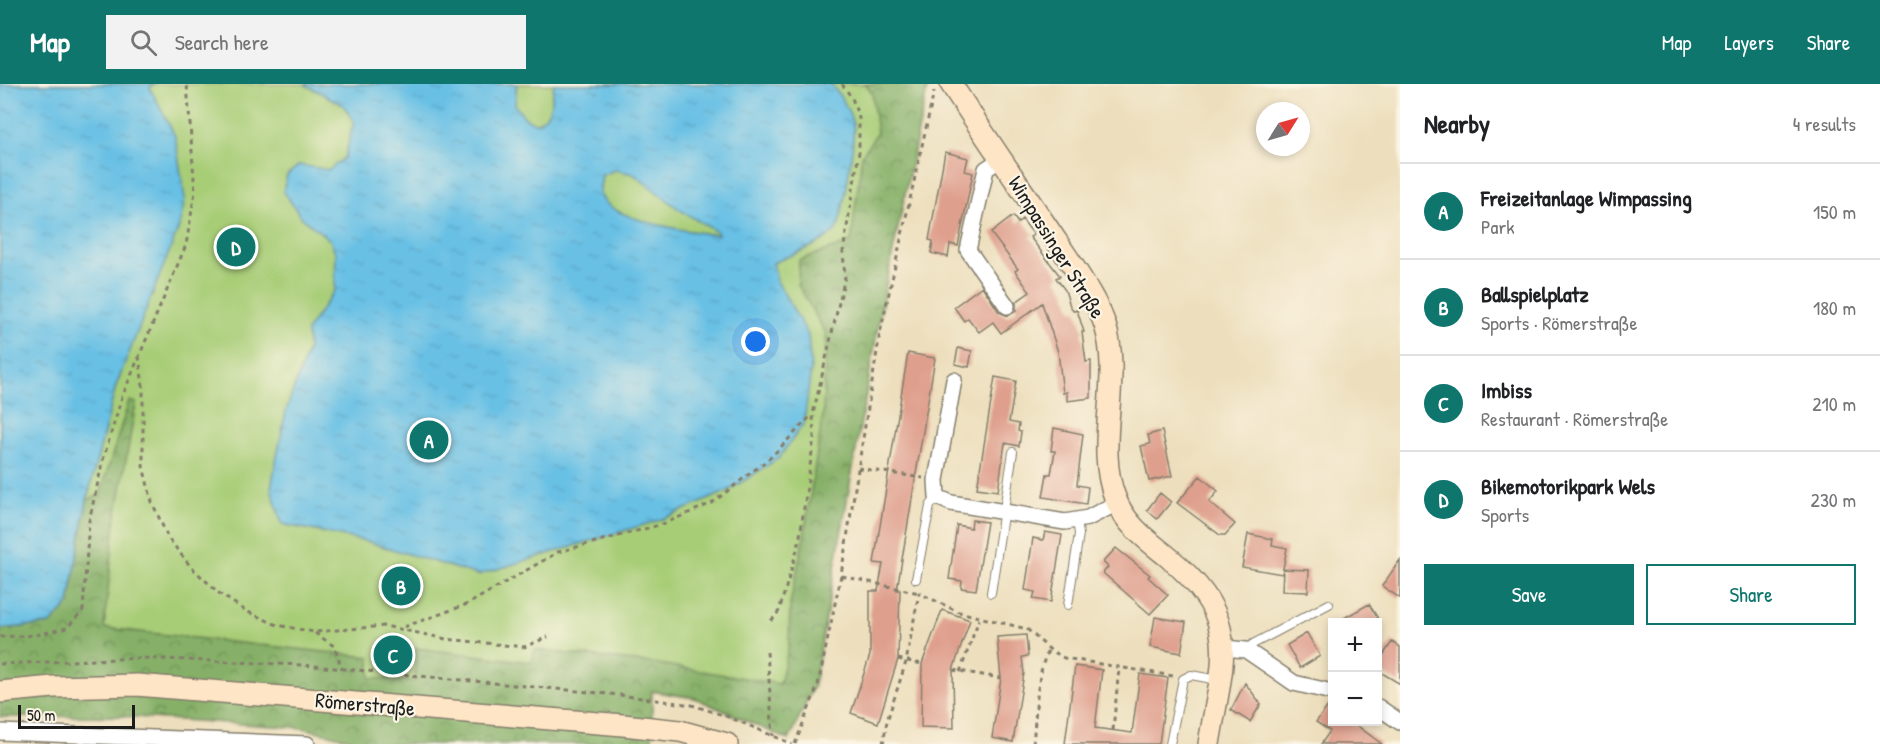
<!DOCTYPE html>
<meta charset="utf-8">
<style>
:root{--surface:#fff;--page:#f2f2f2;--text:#202124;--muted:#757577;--line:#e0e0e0;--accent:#0f766e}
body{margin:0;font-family:"Patrick Hand",sans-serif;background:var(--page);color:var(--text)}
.controls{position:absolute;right:18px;bottom:18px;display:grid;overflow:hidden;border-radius:0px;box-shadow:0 3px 9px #0003}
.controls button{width:54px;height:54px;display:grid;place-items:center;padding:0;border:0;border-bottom:2px solid var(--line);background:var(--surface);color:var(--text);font:30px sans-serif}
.compass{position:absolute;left:1256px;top:18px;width:54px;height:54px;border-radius:50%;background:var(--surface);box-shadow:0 3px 9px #0003;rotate:53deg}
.scale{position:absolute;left:18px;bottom:15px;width:117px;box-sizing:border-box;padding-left:6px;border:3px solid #1c1c1c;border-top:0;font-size:16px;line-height:21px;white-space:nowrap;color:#1c1c1c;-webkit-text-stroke:4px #fcf5e5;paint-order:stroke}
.you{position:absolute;left:756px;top:258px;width:21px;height:21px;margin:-15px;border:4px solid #fff;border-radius:50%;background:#1a73e8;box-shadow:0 0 0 9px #1a73e833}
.badge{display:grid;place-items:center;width:39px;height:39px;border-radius:50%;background:var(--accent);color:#fff;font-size:20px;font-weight:700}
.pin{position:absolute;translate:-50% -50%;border:3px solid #fff;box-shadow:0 2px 6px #0006}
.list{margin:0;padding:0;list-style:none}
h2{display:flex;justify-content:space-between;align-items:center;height:78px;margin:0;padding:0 24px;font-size:26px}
h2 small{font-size:20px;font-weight:400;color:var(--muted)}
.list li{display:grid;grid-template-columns:39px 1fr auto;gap:18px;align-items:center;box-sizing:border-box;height:96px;padding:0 24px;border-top:2px solid var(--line)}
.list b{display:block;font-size:22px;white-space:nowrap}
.list p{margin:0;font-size:20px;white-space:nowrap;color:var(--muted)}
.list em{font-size:20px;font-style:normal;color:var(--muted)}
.actions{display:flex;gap:12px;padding:18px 24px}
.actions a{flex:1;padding:14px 0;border:2px solid var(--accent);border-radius:0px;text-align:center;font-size:21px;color:var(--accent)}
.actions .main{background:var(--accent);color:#fff}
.icon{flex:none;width:33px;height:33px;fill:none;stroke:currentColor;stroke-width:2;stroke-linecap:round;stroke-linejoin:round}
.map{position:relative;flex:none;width:1400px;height:660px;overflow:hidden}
header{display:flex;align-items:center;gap:36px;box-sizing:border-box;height:84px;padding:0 30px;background:var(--accent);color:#fff}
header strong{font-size:28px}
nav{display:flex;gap:33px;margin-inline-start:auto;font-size:21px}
.search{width:420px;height:54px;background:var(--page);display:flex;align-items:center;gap:15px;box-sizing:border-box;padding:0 21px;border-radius:0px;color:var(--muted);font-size:22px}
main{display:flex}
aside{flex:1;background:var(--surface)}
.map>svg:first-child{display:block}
.green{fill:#a8cd77;stroke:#62744a;stroke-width:1.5}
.forest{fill:url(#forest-crowns);stroke:#516642;stroke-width:1.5}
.water{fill:url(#water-ripples);stroke:#426e80;stroke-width:1.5;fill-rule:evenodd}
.building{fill:#df9f8d}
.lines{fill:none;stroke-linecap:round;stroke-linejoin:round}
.lane-casing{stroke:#847e6c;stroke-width:10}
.street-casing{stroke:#847e6c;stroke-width:18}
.secondary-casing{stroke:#847e6c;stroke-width:24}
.path{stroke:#847e6c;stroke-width:3;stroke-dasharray:4.5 4.5;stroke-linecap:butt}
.lane{stroke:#fff;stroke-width:8}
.street{stroke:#fff;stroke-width:15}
.secondary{stroke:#fee5c5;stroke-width:21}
.labels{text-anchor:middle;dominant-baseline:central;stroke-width:4.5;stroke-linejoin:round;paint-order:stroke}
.street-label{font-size:21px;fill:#1c1c1c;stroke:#fcf5e5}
</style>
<header>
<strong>Map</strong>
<div class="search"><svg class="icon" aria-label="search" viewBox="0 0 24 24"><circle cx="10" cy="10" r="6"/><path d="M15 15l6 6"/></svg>Search here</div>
<nav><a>Map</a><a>Layers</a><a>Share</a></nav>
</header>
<main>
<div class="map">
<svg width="1400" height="660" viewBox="0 0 1400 660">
<defs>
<pattern id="forest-crowns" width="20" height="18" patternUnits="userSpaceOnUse" patternTransform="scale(1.5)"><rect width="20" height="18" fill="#86b068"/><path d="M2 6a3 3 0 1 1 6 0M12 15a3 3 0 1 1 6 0" fill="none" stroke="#6d8e55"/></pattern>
<pattern id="water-ripples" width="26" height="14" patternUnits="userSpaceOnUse" patternTransform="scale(1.5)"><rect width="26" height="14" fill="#68c0e5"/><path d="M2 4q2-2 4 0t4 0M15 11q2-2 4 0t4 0" fill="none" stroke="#5aa4c4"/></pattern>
</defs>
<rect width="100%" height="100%" fill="#fcf5e5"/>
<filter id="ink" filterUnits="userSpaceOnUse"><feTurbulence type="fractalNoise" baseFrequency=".0167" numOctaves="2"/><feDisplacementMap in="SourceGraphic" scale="12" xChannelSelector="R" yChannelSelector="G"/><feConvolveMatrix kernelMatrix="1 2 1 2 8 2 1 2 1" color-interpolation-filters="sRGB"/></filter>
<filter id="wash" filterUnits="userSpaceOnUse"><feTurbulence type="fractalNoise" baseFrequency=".008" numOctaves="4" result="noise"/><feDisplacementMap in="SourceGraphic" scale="24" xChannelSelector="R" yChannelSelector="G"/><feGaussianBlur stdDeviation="1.35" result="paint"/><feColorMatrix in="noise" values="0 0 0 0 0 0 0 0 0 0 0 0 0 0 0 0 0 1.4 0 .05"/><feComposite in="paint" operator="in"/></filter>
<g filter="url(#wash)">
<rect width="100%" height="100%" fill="#eddfbd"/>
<path class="green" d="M0,0H928L882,220L814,601L789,656L695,614L651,607L415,597L0,573Z"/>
<path class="forest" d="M866,0H928L882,220L814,601L789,656L695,614L652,607V660H371L303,644L120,632L0,633V545L50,540L69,520L87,416L100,411L129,317L136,319L115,439L104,544L370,573V594L415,597L416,564L531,578L535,566L652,579L780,600L789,561L790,520L803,458L823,330L826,250L798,201L799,176L851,158L862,71L877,49L872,10Z"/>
<path class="water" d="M0,0H154L150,4L175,52L185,115L179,143L116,302L87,416L69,520L50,540L0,545Z
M304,0H517L515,21L525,34L535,39C553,33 551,16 554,0H831C841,13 849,24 853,40C856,53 843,132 837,144C827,160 789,171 773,179L777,197L808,251L811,285L804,339L779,374L728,407L660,436L478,491L365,457L282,440L271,404L278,367L286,327L308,265L307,246L335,206L336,170L330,156L302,134L283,107L287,91L299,81L329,86L345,73L354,37L343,21ZM615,86L633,90L680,126L717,148L718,151C694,148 607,137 600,109C599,104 602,96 602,91Z"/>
<g id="blocks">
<path class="building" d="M945,68L968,74L965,87L973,89L958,162L950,160L948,173L931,169L933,157L929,156Z
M1013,132L1018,139L1022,135L1034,151L1030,153L1060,192L1056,194L1065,206L1070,222L1074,227L1077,226L1084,248H1082L1086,278L1091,277V314L1067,317V308L1063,309L1058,268L1042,219L1001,249L993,238L979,248L968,234L964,237L954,223L982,202L999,228L1008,232L1016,227V218L1030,208L1015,187L1018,185L991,149Z
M958,264L972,267L969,283L955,280Z
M908,269L935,274L897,506H900L898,575L878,639L851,629L870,571V507H878L883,480L874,479Z
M995,293L1016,297L1009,338L1019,340L1018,347L1021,348L1019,362L1005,359L998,407L977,404Z
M1054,344L1083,350L1077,401L1088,403L1086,420L1043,413L1047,390H1051L1055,367H1051Z
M1162,347L1172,392L1149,397L1141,362L1150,360L1148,351Z
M1200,392L1218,407L1209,418L1235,440L1225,451H1220L1177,419Z
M1160,409L1171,418L1157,435L1147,426Z
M972,436L987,438L976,506L961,504L962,497L949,495L957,441L971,444Z
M1045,448L1062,451L1051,518L1033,515L1035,508L1025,506L1033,454L1043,456Z
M1248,450L1273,455L1272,461L1287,464L1282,490L1242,483Z
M1116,464L1150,491L1148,493L1168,511L1150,530L1103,489L1108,483L1103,478Z
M1400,476V514L1382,502Z
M1283,485L1309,486L1308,508L1282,507Z
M1369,520L1380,538H1337Z
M942,526L970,536L953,586L954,644L921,643L922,580Z
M1155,533L1186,538L1181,569L1150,563Z
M1307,549L1320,572L1300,584L1287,561Z
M1026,551L1028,572L1022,573L1024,589L1013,658L992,654L1001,594L997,553Z
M1392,558L1400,563V600L1377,586V580Z
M385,560L402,561L400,583L384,582Z
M1075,582L1102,586L1095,644L1132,649L1140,590L1168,594L1159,660H1065Z
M1245,599L1261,620L1250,638L1231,626Z
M1332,617V638H1352L1382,660H1321L1330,647L1316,638Z"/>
</g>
</g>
<g filter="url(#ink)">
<use href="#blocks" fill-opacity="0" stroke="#847e6c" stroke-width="1.5"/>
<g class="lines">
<defs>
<path id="lane" d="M916,495L930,422L937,413
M991,509L1013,368
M1068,521L1079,450L1077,437
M1246,566L1253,560L1329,520
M1170,660L1183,595L1191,591L1218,596"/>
<path id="street" d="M1001,75L986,85L968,166L1007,222
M954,296L936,396L937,413L951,419L1065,438L1088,434L1117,419
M1224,564L1246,566L1294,599L1332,608
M1378,623L1400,638
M0,648L307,660"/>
<path id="secondary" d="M951,0C985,52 1020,103 1055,155C1070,177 1097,216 1105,241C1123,298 1093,361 1116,416C1126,441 1147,456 1167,472C1244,536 1223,573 1209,660
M0,608L53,603L137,601L623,641L680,647L727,660"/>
</defs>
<use href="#lane" class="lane-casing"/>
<use href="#street" class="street-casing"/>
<use href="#secondary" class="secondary-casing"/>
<path class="path" d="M139,272L143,302V382L152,418L168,454L191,483L220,510L246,527L277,541L314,548L385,542L446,555L524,563L548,553
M858,384L923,394
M842,492L919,509
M771,537L779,527L799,459L814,354L813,330L845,193L843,168L859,68V34L852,14L842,0
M404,543L468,520L558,468L663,440L712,419L771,373L812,331
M315,549L334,562L342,585
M0,553L36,551L67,544L83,526L89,437L103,376L122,313L186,161L195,108L187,0
M767,568L773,652
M898,575L922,580
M0,580L141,574L303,581L620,611L692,621L729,633L792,660
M953,586L1001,594
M960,588L979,535
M1113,646L1119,584
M795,660L818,601L841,491L880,249L934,8
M883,660L887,637L906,578L919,509L959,528L1027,545L1049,565L1064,574L1173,592
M1033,660C1036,633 1036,588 1049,565"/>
<use href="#lane" class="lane"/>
<use href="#street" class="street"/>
<use href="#secondary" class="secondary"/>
</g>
</g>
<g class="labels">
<g class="street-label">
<text transform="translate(1057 163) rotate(58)">Wimpassinger Straße</text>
<text transform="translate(365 620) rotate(5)">Römerstraße</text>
</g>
</g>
</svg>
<div class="controls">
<button>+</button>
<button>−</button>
</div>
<svg class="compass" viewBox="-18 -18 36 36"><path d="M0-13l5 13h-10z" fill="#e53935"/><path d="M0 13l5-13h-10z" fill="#757577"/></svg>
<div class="scale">50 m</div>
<div class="you"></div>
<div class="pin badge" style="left:429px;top:356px">A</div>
<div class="pin badge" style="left:401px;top:502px">B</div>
<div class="pin badge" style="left:393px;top:571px">C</div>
<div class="pin badge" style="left:236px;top:163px">D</div>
</div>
<aside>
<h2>Nearby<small>4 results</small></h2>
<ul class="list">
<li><span class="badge">A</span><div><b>Freizeitanlage Wimpassing</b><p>Park</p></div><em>150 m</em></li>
<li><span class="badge">B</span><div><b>Ballspielplatz</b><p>Sports · Römerstraße</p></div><em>180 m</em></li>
<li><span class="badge">C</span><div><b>Imbiss</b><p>Restaurant · Römerstraße</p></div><em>210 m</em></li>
<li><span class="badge">D</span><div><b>Bikemotorikpark Wels</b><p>Sports</p></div><em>230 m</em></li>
</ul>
<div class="actions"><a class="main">Save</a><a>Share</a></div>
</aside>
</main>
